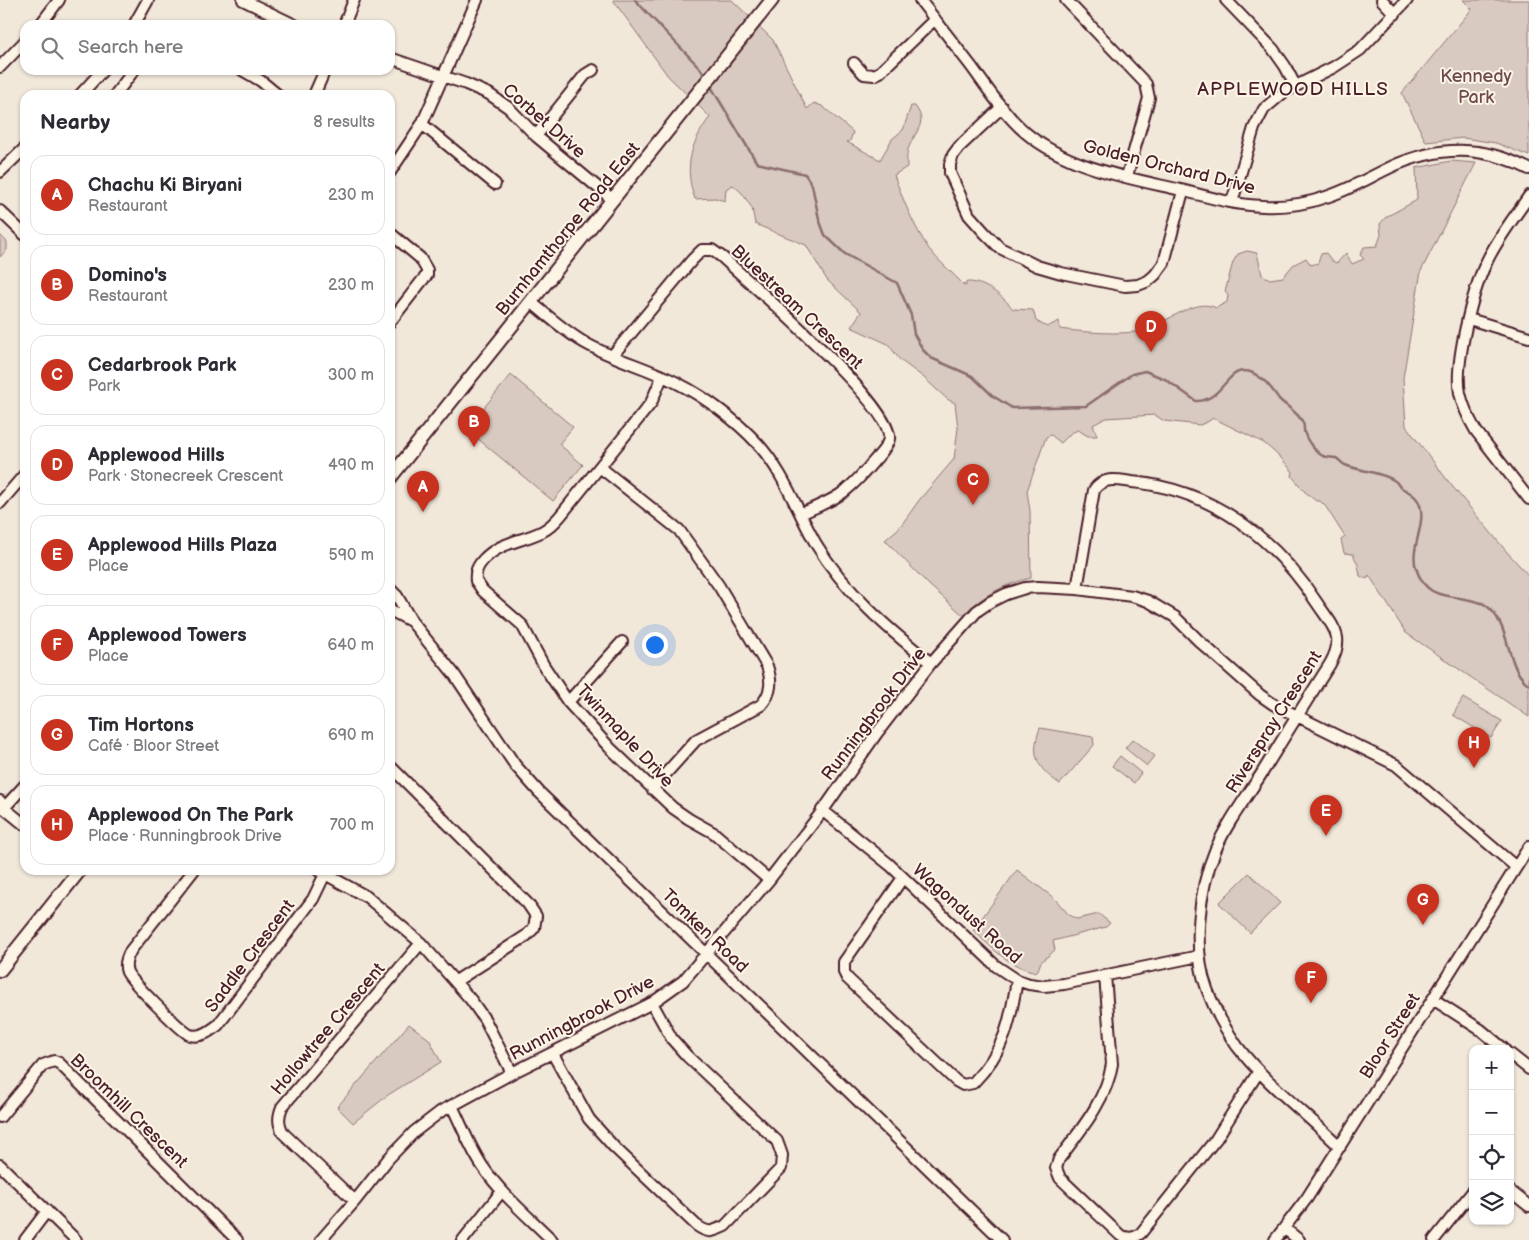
<!DOCTYPE html>
<meta charset="utf-8">
<style>
:root{--surface:#fff;--page:#f2f2f3;--text:#2b2b33;--muted:#7c7c81;--line:#e1e1e2;--accent:#c8321e}
body{margin:0;font-family:"Balsamiq Sans",sans-serif;background:var(--page);color:var(--text)}
.controls{position:absolute;right:15px;bottom:15px;display:grid;overflow:hidden;border-radius:10px;box-shadow:0 1px 4px #0004}
.controls button{width:45px;height:45px;display:grid;place-items:center;padding:0;border:0;border-bottom:1px solid var(--line);background:var(--surface);color:var(--text);font:25px sans-serif}
.you{position:absolute;left:654px;top:644px;width:18px;height:18px;margin:-12px;border:4px solid #fff;border-radius:50%;background:#1a73e8;box-shadow:0 0 0 8px #1a73e833}
.badge{display:grid;place-items:center;width:32px;height:32px;border-radius:50%;background:var(--accent);color:#fff;font-size:16px;font-weight:700}
.pin{position:absolute;translate:-50% -41px;filter:drop-shadow(0 1px 2px #0008)}
.pin::after{content:'';position:absolute;top:26px;width:18px;height:15px;background:inherit;clip-path:polygon(0 0,100% 0,50% 100%)}
.list{margin:0;padding:0;list-style:none}
h2{display:flex;justify-content:space-between;align-items:center;height:65px;margin:0;padding:0 20px;font-size:21px}
h2 small{font-size:16px;font-weight:400;color:var(--muted)}
.list li{display:grid;grid-template-columns:32px 1fr auto;gap:15px;align-items:center;box-sizing:border-box;height:80px;margin:0 10px 10px;padding:0 10px;border:1px solid var(--line);border-radius:15px}
.list b{display:block;font-size:19px;white-space:nowrap}
.list p{margin:0;font-size:16px;white-space:nowrap;color:var(--muted)}
.list em{font-size:16px;font-style:normal;color:var(--muted)}
.icon{flex:none;width:28px;height:28px;fill:none;stroke:currentColor;stroke-width:2;stroke-linecap:round;stroke-linejoin:round}
.map{position:relative;flex:none;width:1529px;height:1240px;overflow:hidden}
.search{position:absolute;background:var(--surface);box-shadow:0 1px 4px #0004;left:20px;top:20px;width:375px;height:55px;display:flex;align-items:center;gap:12px;box-sizing:border-box;padding:0 18px;border-radius:15px;color:var(--muted);font-size:19px}
.panel{position:absolute;background:var(--surface);box-shadow:0 1px 4px #0004;left:20px;top:90px;width:375px;height:785px;border-radius:15px}
.map>svg:first-child{display:block}
.green{fill:#d8cac0;stroke:#917476}
.lines{fill:none;stroke-linecap:round;stroke-linejoin:round}
.stream{stroke:#8b6d6f;stroke-width:2.5}
.minor-casing{stroke:#4a1f2b;stroke-width:14}
.major-casing{stroke:#4a1f2b;stroke-width:16}
.minor{stroke:#fcf5e5;stroke-width:10}
.major{stroke:#fcf5e5;stroke-width:12}
.labels{text-anchor:middle;dominant-baseline:central;stroke-width:4;stroke-linejoin:round;paint-order:stroke}
.park-label{font-size:18px;fill:#6e4a50;stroke:#fcf5e5}
.street-label{font-size:18px;fill:#4a1f2b;stroke:#fcf5e5}
.neighbourhood-label{font-size:19px;letter-spacing:1px;fill:#4a1f2b;stroke:#fcf5e5}
</style>
<div class="map">
<svg width="1529" height="1240" viewBox="0 0 1529 1240">
<rect width="100%" height="100%" fill="#f1e8da"/>
<filter id="ink" filterUnits="userSpaceOnUse"><feTurbulence type="fractalNoise" baseFrequency=".02" numOctaves="2"/><feDisplacementMap in="SourceGraphic" scale="10" xChannelSelector="R" yChannelSelector="G"/><feConvolveMatrix kernelMatrix="1 2 1 2 8 2 1 2 1" color-interpolation-filters="sRGB"/></filter>
<g filter="url(#ink)">
<path class="green" d="M613,0H732L773,40L807,109L814,103L822,106L853,132L850,141L847,142L880,160L892,139L903,130L911,106H915C928,123 916,130 909,147C906,152 907,161 907,167L894,175C903,200 914,227 929,249C939,262 953,273 964,285L966,286V282C984,281 1003,296 1013,309L1033,310L1036,321L1047,327L1059,321L1060,329C1079,332 1123,335 1141,331C1163,326 1195,296 1216,308L1227,302L1228,295L1225,292L1233,262L1238,254L1247,251L1257,253L1262,275L1270,279L1283,277L1293,265L1306,258L1311,265L1318,263L1321,254L1326,253L1332,261L1337,263L1346,253L1352,264L1364,259L1360,255L1364,247L1377,246L1381,235L1380,224L1386,217L1417,200L1416,168L1451,161L1476,163L1421,271L1403,378L1406,426L1452,486L1507,552L1529,576V717L1406,633L1369,575L1367,579L1360,576L1358,565L1353,554L1344,553L1341,540L1345,537L1326,507L1320,501H1316L1304,491L1292,476L1293,472L1281,458L1264,443L1213,418L1209,421L1200,425L1164,421L1155,415L1106,418L1093,425L1097,436H1088L1078,430L1071,433L1061,443L1051,435L1046,437L1027,491L1030,511L1031,578C1004,584 983,595 963,615L929,585L885,540L900,527L920,499L954,459L958,428L955,403L947,399L923,377L900,360L888,344L851,327L861,312L827,280L806,245L755,224L752,208L742,193L733,185L726,189L725,201L715,198L695,199C683,168 691,142 710,117L668,76Z
M1463,0H1529V156L1496,143L1463,138L1426,142L1402,93L1472,9Z
M0,235L7,242V250L0,257Z
M511,375L573,427L559,444L583,465L553,501L466,429Z
M1463,698L1502,721L1491,738L1453,715Z
M1040,728L1093,737L1094,745L1060,784C1037,768 1030,756 1040,728Z
M1133,739L1155,756L1147,766L1125,748Z
M1120,756L1141,773L1134,783L1112,766Z
M1017,870L1054,898L1069,915L1077,919L1099,914L1110,923L1106,927L1053,941L1055,950L1041,962L1037,972C1009,967 993,949 973,930Z
M1249,873L1280,903L1250,933L1219,903Z
M409,1024L429,1039L441,1062L388,1095L353,1123L337,1107Z"/>
<g class="lines">
<path class="stream" d="M635,0L700,68L705,76
M710,85L757,163L805,174L812,185L819,219L825,235L845,254L897,283L911,315L914,334L923,350L931,358L972,376L993,396L1012,408L1086,406L1132,374L1145,371L1165,379L1196,401C1221,402 1227,369 1245,371C1251,371 1257,375 1262,379C1269,384 1274,392 1279,399C1287,407 1299,413 1303,423C1305,427 1303,431 1305,434C1307,441 1315,451 1321,455C1326,458 1330,457 1336,458C1339,459 1341,463 1345,465C1359,471 1383,472 1395,481C1397,482 1398,485 1400,487C1406,491 1414,493 1418,501C1429,520 1409,548 1416,568C1426,599 1445,594 1470,600C1474,601 1480,602 1484,604C1504,617 1506,644 1514,664C1517,673 1522,679 1529,685"/>
<defs>
<path id="minor" d="M243,0L295,25
M920,0C937,22 954,44 971,66C988,89 1004,114 1026,133C1068,168 1129,178 1181,190C1208,197 1235,205 1263,206C1284,207 1306,204 1326,197C1349,190 1370,177 1391,167C1439,145 1482,145 1529,169
M1066,0L1146,84L1149,98L1127,176
M1226,0L1273,49L1285,66L1295,85
M1382,0L1395,14
M40,25L59,0
M134,25L148,0
M344,25L354,0
M390,58L466,84L489,94L509,108L536,136L613,200
M854,63L864,74L874,75L880,72L935,19
M0,67L25,41
M242,70L261,81L278,95
M80,95L103,70
M115,95L134,70
M314,95L325,70
M1002,107L959,147L953,155L950,164V173L969,215L985,233L1000,248L1037,266L1061,273L1125,286L1138,285L1148,281L1155,275L1164,263L1183,191
M422,124L495,184
M536,136L585,75L593,70
M0,172L25,148
M390,172L422,124L477,0
M1529,196C1514,218 1497,239 1486,263C1473,290 1454,364 1460,393C1463,407 1469,419 1476,431L1529,499
M1232,202L1254,128L1264,109L1284,92L1334,67L1360,50L1407,0
M0,211L25,235
M390,233L420,258L427,270V275L421,282L390,322
M531,302C549,317 566,332 585,343C615,360 649,368 679,384C705,397 737,421 757,443C784,472 797,511 816,544C845,592 888,629 931,663
M1469,319L1529,337
M612,356L692,260L702,250H712L722,257C750,283 894,407 889,439C887,448 879,455 874,461C865,472 856,482 845,491C833,501 815,507 801,514
M662,377L651,403L561,515C556,521 551,527 543,531C522,542 501,541 483,560C477,567 475,572 476,581L483,591L522,625L544,666L568,702L610,748L673,808L689,819L714,833L769,880
M601,468L679,530L719,586L767,666C772,681 772,693 761,705L696,740L652,789
M0,503L25,474
M390,589L397,596L412,622L454,674L515,765L539,792L1002,1240
M1077,589L1094,490C1103,476 1118,480 1132,482C1211,489 1275,538 1317,603C1333,627 1346,636 1330,664C1307,700 1284,737 1262,773C1246,798 1226,824 1215,851C1199,889 1192,950 1207,989C1214,1008 1225,1029 1237,1046C1266,1084 1306,1113 1340,1147
M390,610L411,621
M568,702L622,642
M390,766L528,904L536,916L534,928L526,936L456,981
M0,801L4,808L25,825
M4,808L25,785
M822,810L890,865L996,966L1017,980L1029,984L1044,986L1064,984L1199,956
M194,870L131,950C127,957 124,965 127,972C131,981 181,1031 190,1035C201,1038 210,1031 218,1025L313,899L325,874
M318,870L367,897L421,943L471,1000L485,1020L512,1073
M902,879L844,962V972L847,978L956,1081L963,1085L973,1083C1005,1050 1010,1023 1017,980
M1105,975L1112,1064C1107,1099 1080,1131 1059,1159L1056,1168L1060,1178L1120,1235C1128,1239 1134,1239 1141,1233L1216,1139L1259,1071
M1433,999L1481,1030L1504,1049
M553,1054L589,1119L614,1147L696,1225C708,1234 712,1232 725,1226L781,1168L782,1155L777,1141L687,1056L672,1039L652,1003
M1510,1054L1529,1069
M452,1106C462,1126 470,1148 483,1167C502,1195 529,1217 552,1240
M0,1117L43,1065L54,1061L59,1063L237,1240
M0,1165L76,1240
M1510,1191L1529,1206
M355,1201L283,1133C278,1123 278,1117 282,1107L421,943
M1284,1228L1299,1240
M25,1240L47,1211
M321,1240L355,1201L389,1158L414,1132L440,1112L512,1073L652,1003L683,981L769,880L824,809L877,733L931,663L977,611L990,602L1006,594L1025,588L1038,587L1077,589L1132,596L1148,601L1175,617L1199,641L1260,695L1273,704L1396,765L1516,867
M463,1240L502,1191
M1275,1240L1307,1198L1529,847
M1434,1240L1473,1191"/>
<path id="major" d="M390,478L772,0
M0,970L80,870"/>
</defs>
<use href="#minor" class="minor-casing"/>
<use href="#major" class="major-casing"/>
<use href="#minor" class="minor"/>
<use href="#major" class="major"/>
</g>
</g>
<g class="labels">
<g class="park-label">
<text x="1476" y="76">Kennedy<tspan x="1476" dy="21">Park</tspan></text>
</g>
<g class="street-label">
<text transform="translate(544 121) rotate(41)">Corbet Drive</text>
<text transform="translate(1169 167) rotate(14)">Golden Orchard Drive</text>
<text transform="translate(568 229) rotate(-51)">Burnhamthorpe Road East</text>
<text transform="translate(797 307) rotate(43)">Bluestream Crescent</text>
<text transform="translate(874 714) rotate(-53)">Runningbrook Drive</text>
<text transform="translate(1274 722) rotate(-58)">Riverspray Crescent</text>
<text transform="translate(625 736) rotate(47)">Twinmaple Drive</text>
<text transform="translate(967 914) rotate(42)">Wagondust Road</text>
<text transform="translate(705 931) rotate(44)">Tomken Road</text>
<text transform="translate(250 956) rotate(-53)">Saddle Crescent</text>
<text transform="translate(582 1018) rotate(-28)">Runningbrook Drive</text>
<text transform="translate(328 1029) rotate(-50)">Hollowtree Crescent</text>
<text transform="translate(1390 1036) rotate(-58)">Bloor Street</text>
<text transform="translate(129 1111) rotate(44)">Broomhill Crescent</text>
</g>
<g class="neighbourhood-label">
<text x="1293" y="89">APPLEWOOD HILLS</text>
</g>
</g>
</svg>
<div class="controls">
<button>+</button>
<button>−</button>
<button><svg class="icon" aria-label="locate" viewBox="0 0 24 24"><circle cx="12" cy="12" r="6"/><path d="M12 2v4M12 18v4M2 12h4M18 12h4"/></svg></button>
<button><svg class="icon" aria-label="layers" viewBox="0 0 24 24"><path d="M12 4l9 5-9 5-9-5zM3 14l9 5 9-5"/></svg></button>
</div>
<div class="you"></div>
<div class="pin badge" style="left:423px;top:512px">A</div>
<div class="pin badge" style="left:474px;top:447px">B</div>
<div class="pin badge" style="left:973px;top:505px">C</div>
<div class="pin badge" style="left:1151px;top:352px">D</div>
<div class="pin badge" style="left:1326px;top:836px">E</div>
<div class="pin badge" style="left:1311px;top:1003px">F</div>
<div class="pin badge" style="left:1423px;top:925px">G</div>
<div class="pin badge" style="left:1474px;top:768px">H</div>
<div class="search"><svg class="icon" aria-label="search" viewBox="0 0 24 24"><circle cx="10" cy="10" r="6"/><path d="M15 15l6 6"/></svg>Search here</div>
<section class="panel">
<h2>Nearby<small>8 results</small></h2>
<ul class="list">
<li><span class="badge">A</span><div><b>Chachu Ki Biryani</b><p>Restaurant</p></div><em>230 m</em></li>
<li><span class="badge">B</span><div><b>Domino's</b><p>Restaurant</p></div><em>230 m</em></li>
<li><span class="badge">C</span><div><b>Cedarbrook Park</b><p>Park</p></div><em>300 m</em></li>
<li><span class="badge">D</span><div><b>Applewood Hills</b><p>Park · Stonecreek Crescent</p></div><em>490 m</em></li>
<li><span class="badge">E</span><div><b>Applewood Hills Plaza</b><p>Place</p></div><em>590 m</em></li>
<li><span class="badge">F</span><div><b>Applewood Towers</b><p>Place</p></div><em>640 m</em></li>
<li><span class="badge">G</span><div><b>Tim Hortons</b><p>Café · Bloor Street</p></div><em>690 m</em></li>
<li><span class="badge">H</span><div><b>Applewood On The Park</b><p>Place · Runningbrook Drive</p></div><em>700 m</em></li>
</ul>
</section>
</div>
